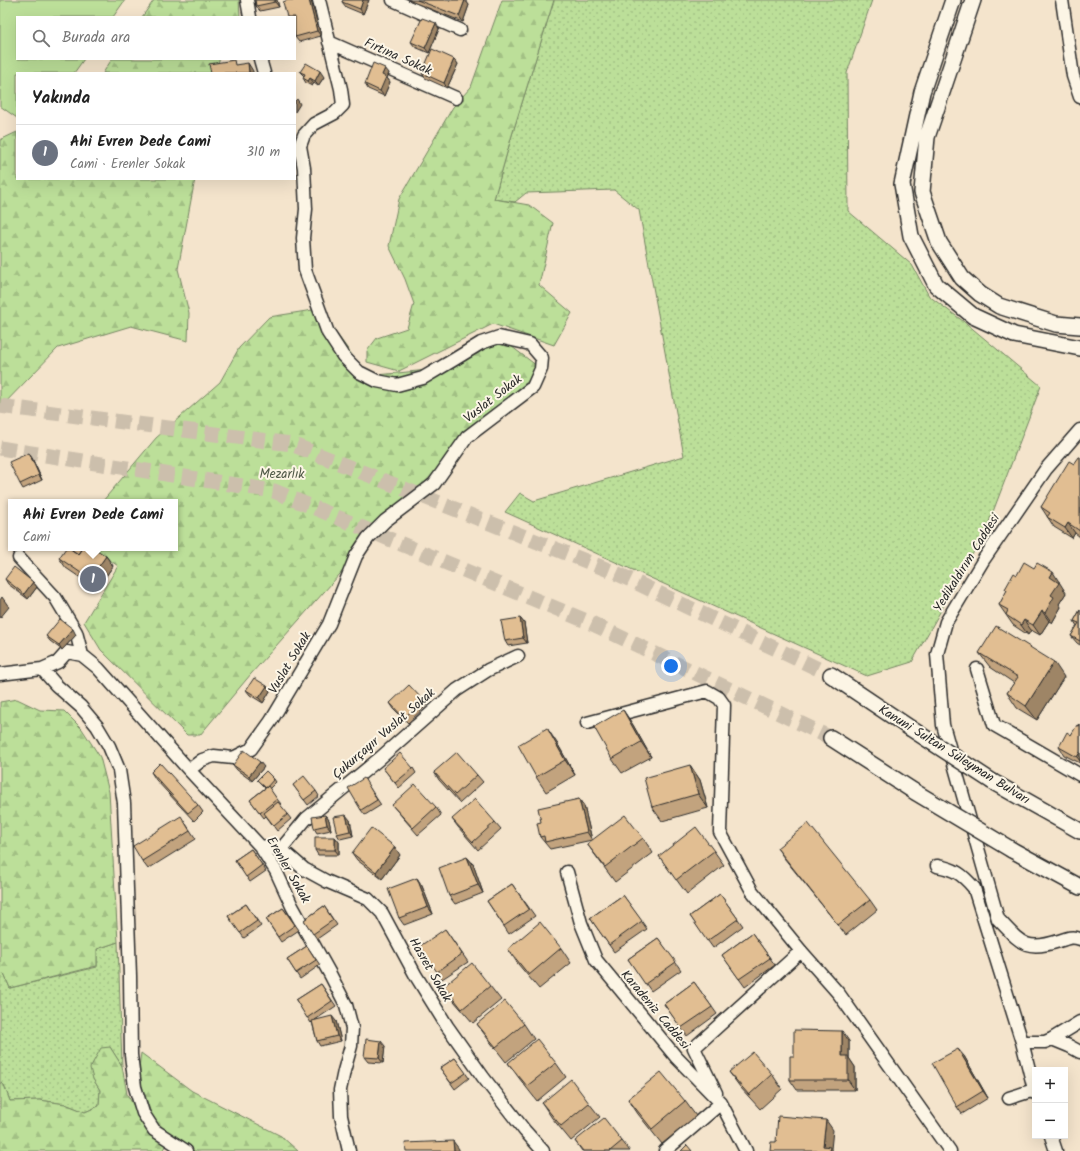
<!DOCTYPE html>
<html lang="tr">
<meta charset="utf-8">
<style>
:root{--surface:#fff;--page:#f2f2f2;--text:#222;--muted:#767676;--line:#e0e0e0;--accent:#d1495b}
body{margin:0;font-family:Kalam,sans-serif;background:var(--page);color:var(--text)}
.controls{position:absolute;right:12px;bottom:12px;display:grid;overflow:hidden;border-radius:0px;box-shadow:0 4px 16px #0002}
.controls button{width:36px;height:36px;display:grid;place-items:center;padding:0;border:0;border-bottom:1px solid var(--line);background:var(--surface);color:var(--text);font:20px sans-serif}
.you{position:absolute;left:671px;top:666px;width:14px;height:14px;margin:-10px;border:3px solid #fff;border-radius:50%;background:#1a73e8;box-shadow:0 0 0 6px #1a73e833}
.badge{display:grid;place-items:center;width:26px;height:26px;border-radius:50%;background:var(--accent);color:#fff;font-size:13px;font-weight:700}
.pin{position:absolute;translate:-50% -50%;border:2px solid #fff;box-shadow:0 1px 4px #0006}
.popup{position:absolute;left:8px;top:499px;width:170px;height:52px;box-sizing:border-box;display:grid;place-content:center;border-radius:0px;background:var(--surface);filter:drop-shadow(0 1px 3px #0005);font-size:13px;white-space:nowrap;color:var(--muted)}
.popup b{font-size:15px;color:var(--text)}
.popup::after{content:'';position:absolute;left:50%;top:100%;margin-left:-8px;border:8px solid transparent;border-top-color:var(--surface)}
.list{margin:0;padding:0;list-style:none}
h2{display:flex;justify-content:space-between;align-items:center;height:52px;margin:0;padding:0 16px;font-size:17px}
h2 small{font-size:13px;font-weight:400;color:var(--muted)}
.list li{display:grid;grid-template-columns:26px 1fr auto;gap:12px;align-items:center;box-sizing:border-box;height:56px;padding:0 16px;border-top:1px solid var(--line)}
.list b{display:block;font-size:15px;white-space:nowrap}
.list p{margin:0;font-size:13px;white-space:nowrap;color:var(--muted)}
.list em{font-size:13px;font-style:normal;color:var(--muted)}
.icon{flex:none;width:22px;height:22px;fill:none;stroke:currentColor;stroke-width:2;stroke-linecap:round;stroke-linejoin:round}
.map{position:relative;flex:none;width:1080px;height:1151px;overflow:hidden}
.search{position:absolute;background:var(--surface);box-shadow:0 4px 16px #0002;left:16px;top:16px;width:280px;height:44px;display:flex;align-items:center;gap:10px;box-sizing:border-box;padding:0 14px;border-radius:0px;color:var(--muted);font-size:15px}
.panel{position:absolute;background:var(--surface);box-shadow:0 4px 16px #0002;left:16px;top:72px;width:280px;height:108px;border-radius:0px}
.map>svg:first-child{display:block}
.grass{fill:url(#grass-dots);stroke:#748562}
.forest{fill:url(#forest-firs);stroke:#748562}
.park{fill:#bcdf99;stroke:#748562}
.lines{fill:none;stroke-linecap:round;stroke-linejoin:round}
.major-tunnel{stroke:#ccbfac;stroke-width:15;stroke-dasharray:15 8;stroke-linecap:butt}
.minor-casing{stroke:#2b2b2b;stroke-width:15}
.major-casing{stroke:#2b2b2b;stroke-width:18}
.minor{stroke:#fcf5e5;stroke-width:12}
.major{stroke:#fcf5e5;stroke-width:15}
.major-bridge-casing{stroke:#2b2b2b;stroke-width:18;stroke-linecap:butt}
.major-bridge{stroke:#fcf5e5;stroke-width:15}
.wall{fill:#c2a37e;stroke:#2b2b2b}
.shaded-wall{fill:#9e8566;stroke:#2b2b2b}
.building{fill:#e1be92;stroke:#2b2b2b}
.labels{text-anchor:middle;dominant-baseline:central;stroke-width:4;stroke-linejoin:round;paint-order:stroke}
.street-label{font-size:13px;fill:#2b2b2b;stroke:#fcf5e5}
.park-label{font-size:13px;fill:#4f5846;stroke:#fcf5e5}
</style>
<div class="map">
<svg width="1080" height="1151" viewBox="0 0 1080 1151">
<defs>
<pattern id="grass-dots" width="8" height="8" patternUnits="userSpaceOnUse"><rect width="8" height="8" fill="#bcdf99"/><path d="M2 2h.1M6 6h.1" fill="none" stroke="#a2c084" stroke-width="1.8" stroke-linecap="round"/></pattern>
<pattern id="forest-firs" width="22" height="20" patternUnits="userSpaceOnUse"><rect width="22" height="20" fill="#bcdf99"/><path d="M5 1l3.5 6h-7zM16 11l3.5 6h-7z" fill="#a2c084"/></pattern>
</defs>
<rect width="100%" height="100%" fill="#f4e4cc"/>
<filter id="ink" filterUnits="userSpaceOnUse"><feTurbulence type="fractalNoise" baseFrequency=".025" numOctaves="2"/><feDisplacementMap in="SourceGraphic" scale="8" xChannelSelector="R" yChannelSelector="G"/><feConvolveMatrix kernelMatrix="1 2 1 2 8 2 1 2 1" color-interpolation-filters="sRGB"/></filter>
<g filter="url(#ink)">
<path class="grass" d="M554,0H872L847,73L848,211L912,265L929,296L967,324L1041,386L986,530L912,662L867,676L505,512L520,493L534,501L684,456L639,210L614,190L526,193L515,202L494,199L512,135Z
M118,942L122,1066L110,1047L93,1079L100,1090L99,1106L85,1112L65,1104L40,1100L10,1101L4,1085L0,1083V975L4,974L10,988L97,967V949Z"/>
<path class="forest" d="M154,0H239L240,17H142Z
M502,0H554L512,135L494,199L529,205L553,223L539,285L572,313L554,345L493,324L399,371L367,362V351L377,338L407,328L414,304L405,279L389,246L399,199L453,107L471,87Z
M112,59H220L211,73H103Z
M17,132V179H195L178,269L189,313L188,341L131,326L58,348L0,408V140Z
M319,309L367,376L438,369L499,337L541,369L467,437L356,556L251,674L200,735H187L101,650L84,622L118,566L93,548H175V502H102L156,438L220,382L239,348L269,317Z
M17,699L40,710L64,711L82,729L100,757L109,792L118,942L97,949V966L10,988L4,974L0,975V702Z
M110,1047L122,1066L127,1094L144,1124L167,1143L162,1151H0V1083L4,1085L10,1101L40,1100L65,1104L85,1112L99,1106L100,1090L93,1079L90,1068L101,1048Z
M141,1053L192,1091L281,1136L298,1151H194L156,1128L138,1075Z"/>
<path class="park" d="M0,0H125L113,17H17V59H84L74,73H17V118L0,106Z"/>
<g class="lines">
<path class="major-tunnel" d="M0,406L291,444L616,573L831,675
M0,448L274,491L591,623L831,738"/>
<defs>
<path id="minor" d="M247,0L250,17
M393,0L460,30
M1062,0L1073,76L1080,97
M329,42L456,98
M260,59L264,73
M1080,430L1046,469L984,559L946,622L937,654L943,725L998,919C1021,943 1025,952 1059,941C1067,938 1072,936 1080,939
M19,558L55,597L76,632L82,655
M42,669L56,685L81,707L97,726L109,746L119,770L124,803L130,976L131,1055L135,1087L143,1113L154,1130L186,1151
M977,669L994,725L1080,775
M0,674L42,669L58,662L67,652L82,655L98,668L189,770L260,846L276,871L292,906L330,974L346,1005L352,1028L351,1046L344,1071L340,1090L341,1116L349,1151
M587,723L707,691L719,698L724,705L720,832L752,891L801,951L839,994L950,1151
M189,770L202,760L214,756L233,758L251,749L271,721L329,624L356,556L368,538L385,521L434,484L467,437L533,387L541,369L542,358L530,344L499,337L481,343L455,359L423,378L397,385L377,381L359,372L343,356L328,333L305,270L303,238L306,209L304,168L300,146L304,135L314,124L335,113L343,105L341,89L319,0
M260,846L281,849L304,869L326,881L368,899L382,913L416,976L447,1026L483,1077L525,1131L543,1151
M281,849L306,819L379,759L457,690L488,670L518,656
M937,866C955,869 962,874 974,888L1022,1042L1035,1093
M567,872L581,923L596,960L676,1057L721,1103L746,1151
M1052,1039L1069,1046L1080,1052
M1022,1042H1045L1052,1039L1080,1022
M716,1093L694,1048L801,951
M1009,1098L1034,1090
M1051,1136L1056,1151
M665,1151L721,1103"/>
<path id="major" d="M953,0L922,92L902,184L911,236L936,285L973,316L1014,335L1080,348
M973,0L927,137L922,192L939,242L962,278L980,294L999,306L1056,324L1080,326
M831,675L910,728
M831,738L915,792
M993,782L1080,831
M1012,850L1080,887"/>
</defs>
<use href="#minor" class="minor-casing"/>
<use href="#major" class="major-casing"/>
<use href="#minor" class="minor"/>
<use href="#major" class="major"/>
<defs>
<path id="major-bridge" d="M910,728L993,782
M915,792L1012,850"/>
</defs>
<use href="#major-bridge" class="major-bridge-casing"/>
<use href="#major-bridge" class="major-bridge"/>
</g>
<path class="wall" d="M255,0H277L279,7L260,11L256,6Z
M288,0H311L321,36L299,42L295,37Z
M343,0H369L363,14L346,7L342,2Z
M408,0H465L469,5L463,22Z
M439,29L429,53L415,47L411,42Z
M454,59L458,64L447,88L425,78L422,73Z
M300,72L324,77L318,86L314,83L312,86L306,83L303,78L304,76Z
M389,73L387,78L390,82L384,96L368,89L365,84Z
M1080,457V537L1075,533L1072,538L1054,527L1041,507Z
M32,458L42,480L23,489L20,484Z
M72,550L106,556L113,566L97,589L66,568L59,558Z
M1017,575L1060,582L1059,583L1066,593L1059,604L1061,607L1052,623L1049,621L1040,635L1031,630L1028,635L1013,625L999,605L1007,591L1005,589Z
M5,579L33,582L37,587L28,599L8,584Z
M1080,610V645L1077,643L1071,636L1077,626L1074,621Z
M520,618L524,623L527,643L508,646L505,641Z
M76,635L62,650L50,641L46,636Z
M979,653L1064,677L1037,720L1017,708L1007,693L1014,683L990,667Z
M267,686L270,691L263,703L250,695L246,690Z
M423,700L427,705L408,723L394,709L390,703Z
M623,710L633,725L651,757L622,773L612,759Z
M1080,724V763L1064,755L1059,747L1071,735Z
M557,743L575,775L546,792L536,777Z
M233,765L264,767L252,781L237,770Z
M690,765L700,780L708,808L662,821L652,807Z
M383,768H413L416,773L399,788Z
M151,772L198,805L203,812L194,821L156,780Z
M434,772L477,775L483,782L460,803L439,780Z
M274,779L276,782L269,789L281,804L280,805L291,819L277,831L266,816L264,818L250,800L265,788L257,780Z
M367,784L381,805L365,815L361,810Z
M293,785L316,791L319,796L308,805Z
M579,799L584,806L592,840L550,849L540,837L541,822Z
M392,805L436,807L441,815L418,835L398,812Z
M325,815L329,820L331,830L317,833L314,828Z
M452,819L495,822L501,829L478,850L458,827Z
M350,820L353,836L340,839L337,834Z
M186,824L196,839L148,869L142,861Z
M335,837L339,842V855H318L315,850Z
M643,838L653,853L615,882L587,844Z
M777,848L870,900L877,910L846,935L784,858Z
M251,849L266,871L250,882L235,860Z
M714,851L724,865L687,894L659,856Z
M352,853L400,855L382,879L357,860Z
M467,857L473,864L483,893L455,904L449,896Z
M417,878L422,886L433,914L404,925L399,918Z
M512,884L535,916L509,934L487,901Z
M720,894L743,926L713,948L690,916Z
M623,895L647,929L614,952L590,918Z
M246,904L261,926L244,938L228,916Z
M324,906L337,925L317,939L304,920Z
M283,908L299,930L281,942L266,919Z
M445,929L468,962L442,979L437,972Z
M752,933L775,965L745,987L722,955Z
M658,938L681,970L651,991L628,959Z
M307,946L320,965L300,979L287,959Z
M561,948L571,963L539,989L518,964L508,949Z
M694,982L717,1014L687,1036L664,1004Z
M321,984L336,1006L315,1020L336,1021L341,1041L320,1046L317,1041L312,1022L311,1023L296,1000Z
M444,986H490L501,1000L473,1023L454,1001Z
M477,1024H524L534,1039L506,1062L488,1039Z
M849,1041V1058L855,1067V1090H797L790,1080L794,1056Z
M385,1046L383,1063L368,1062L364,1057Z
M964,1056L988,1098L962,1114L957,1107Z
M455,1058L469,1078L455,1089L440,1068Z
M508,1063H556L566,1077L537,1101L519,1078Z
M729,1072L772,1074L782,1089L760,1109L740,1087Z
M628,1099L685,1101L696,1116L662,1144L638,1114Z
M542,1103H589L600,1117L571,1141L552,1118Z
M575,1141H622L630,1151H582Z"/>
<path class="shaded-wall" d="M275,0H277L279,7L275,2Z
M309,0H311L321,36L317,31Z
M363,0H369L363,14L360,9Z
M465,0L469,5L463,22L459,16Z
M436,23L439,29L429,53L425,48Z
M454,59L458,64L447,88L444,83Z
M248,63L253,71V73H249Z
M385,68L389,73L387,78L390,82L384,96L380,91L382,75Z
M320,71L324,77L318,86L315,81Z
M310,78L314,83L312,86L308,81Z
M297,99L300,104L295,112V101Z
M29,453L32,458L42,480L39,475Z
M1068,523L1075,533L1072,538L1065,528Z
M106,556L113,566L97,589L90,579Z
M1053,572L1066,593L1059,604L1061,607L1052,623L1045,613L1051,595L1050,577Z
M33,582L37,587L28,599L24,594Z
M2,597L9,607L0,618V600Z
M1042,611L1049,621L1040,635L1033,625Z
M520,618L524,623L527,643L523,638Z
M1024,620L1031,630L1028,635L1021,625Z
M73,629L76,635L62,650L59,645Z
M1054,662L1064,677L1037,720L1026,706Z
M267,686L270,691L263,703L259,698Z
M623,710L633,725L651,757L641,742Z
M547,728L557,743L575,775L565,760Z
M1080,752V761L1077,757Z
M260,762L264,767L252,781L249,776Z
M690,765L700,780L708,808L698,794Z
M579,799L584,806L592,840L587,832Z
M325,815L329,820L331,830L327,825Z
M346,815L350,820L353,836L350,831Z
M335,837L339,842V855L335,850Z
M395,847L400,855L382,879L376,872Z
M467,857L473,864L483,893L478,885Z
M417,878L422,886L433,914L428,907Z
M332,1016L336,1021L341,1041L337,1036Z
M842,1031L849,1041V1058L855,1067V1090L848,1080L842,1056Z
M381,1041L385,1046L383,1063L379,1058Z
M958,1049L964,1056L988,1098L983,1091Z
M826,1120L833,1130L831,1149L832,1151H827L823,1146Z
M453,1141L459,1149V1151H454Z"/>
<path class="building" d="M255,0H275V2L256,6Z
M288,0H309L317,31L295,37V17H287L283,2Z
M343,0H363L360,9L342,2Z
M417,0H465L459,16Z
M422,18L436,23L425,48L411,42Z
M432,49L454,59L444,83L422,73Z
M234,60L235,65L248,63L249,73H211L209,64Z
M306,63L320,71L315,81L310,78L308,81L303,78L305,74L300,72Z
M373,63L385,68L382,75L386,77L380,91L365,84Z
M29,453L39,475L20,484L9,462Z
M1079,457H1080V531L1068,523L1065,528L1047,517L1050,513L1041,507L1069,461L1074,464Z
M66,548H69L78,554L82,548H94L106,556L90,579L59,558Z
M73,548H82L78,554L72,550Z
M1024,562L1034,568L1037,563L1053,572L1050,577L1059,583L1051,595L1054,597L1045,613L1042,611L1033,625L1024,620L1021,625L1006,615L1008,610L999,605L1007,590L1005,589L1014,573L1017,575Z
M14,567L33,582L24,594L5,579Z
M1080,610V641L1071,636L1079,623L1074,621Z
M520,618L523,638L505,641L501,621Z
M60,619L73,629L59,645L46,636Z
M996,626L1054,662L1026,706L1007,693L1018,677L979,653Z
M254,678L267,686L259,698L246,690Z
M409,685L423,700L404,718L390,703Z
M623,710L641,742L612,759L594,727Z
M1080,724V752L1077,757L1059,747L1067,732L1071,735L1077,725L1079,726Z
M547,728L565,760L536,777L518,745Z
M244,750L260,762L249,776L233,765Z
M457,752L477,775L455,795L434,772Z
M400,753L413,768L395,783L383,768Z
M160,763L198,805L188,813L151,772Z
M690,765L698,794L652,807L644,778Z
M266,771L274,779L266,788L257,780Z
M304,776L316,791L304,800L293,785Z
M364,778L377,800L361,810L348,788Z
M415,784L436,807L413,828L392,805Z
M268,786L277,799L260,813L250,800Z
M475,799L495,822L473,842L452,819Z
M579,799L587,832L545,842L544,836L540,837L537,823L541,822L538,808Z
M278,802L288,814L274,826L264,813Z
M325,815L327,825L314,828L312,817Z
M346,815L350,831L337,834L333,817Z
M625,815L643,838L605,867L587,844Z
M181,816L190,831L142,861L133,846Z
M808,823L870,900L838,925L777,848Z
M696,827L714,851L676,880L659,856Z
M371,828L395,847L376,872L352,853Z
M315,837H335V850H315Z
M251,849L262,865L246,877L235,860Z
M467,857L478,885L449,896L439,868Z
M417,878L428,907L399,918L388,889Z
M512,884L529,909L504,926L487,901Z
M720,894L738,919L707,941L690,916Z
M623,895L642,921L609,945L590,918Z
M246,904L257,921L240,933L228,916Z
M324,906L333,920L313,934L304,920Z
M283,908L295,925L278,937L266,919Z
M540,922L561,948L529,975L508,949Z
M445,929L462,954L437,972L420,946Z
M752,933L770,958L739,979L722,955Z
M658,938L676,962L645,984L628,959Z
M307,946L316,960L296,973L287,959Z
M472,963L490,986L462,1009L444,986Z
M694,982L712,1007L681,1028L664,1004Z
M321,984L332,1001L307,1018L296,1000Z
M505,1001L524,1024L496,1047L477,1024Z
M332,1016L337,1036L317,1041L312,1021Z
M794,1030L842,1031V1056H848V1080H790V1056H794Z
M366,1039L381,1041L379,1058L364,1057Z
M537,1039L556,1063L527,1086L508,1063Z
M958,1049L983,1091L957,1107L932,1063Z
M753,1052L772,1074L749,1095L729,1072Z
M455,1058L466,1073L451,1083L440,1068Z
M661,1072L685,1101L652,1129L628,1099Z
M571,1079L589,1103L561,1126L542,1103Z
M778,1116L826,1120L823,1146L830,1147L829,1151H770L771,1142H776Z
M604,1118L622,1141L610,1151H583L575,1141Z
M453,1141L454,1151H406L405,1143Z
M687,1145L692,1151H681Z"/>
</g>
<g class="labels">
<g class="street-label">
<text transform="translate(398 57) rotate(24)">Fırtına Sokak</text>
<text transform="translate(493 399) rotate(-38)">Vuslat Sokak</text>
<text transform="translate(967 563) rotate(-58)">Yedikaldırım Caddesi</text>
<text transform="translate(290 663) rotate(-59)">Vuslat Sokak</text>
<text transform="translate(384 734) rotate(-41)">Çukurçayır Vuslat Sokak</text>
<text transform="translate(954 755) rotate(32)">Kanuni Sultan Süleyman Bulvarı</text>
<text transform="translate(288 870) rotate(60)">Erenler Sokak</text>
<text transform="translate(430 970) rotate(60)">Hasret Sokak</text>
<text transform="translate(655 1010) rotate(50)">Karadeniz Caddesi</text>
</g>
<g class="park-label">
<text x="282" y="474">Mezarlık</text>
</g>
</g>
</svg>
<div class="controls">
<button>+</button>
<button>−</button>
</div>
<div class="you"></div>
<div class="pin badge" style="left:93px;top:579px;background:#6b7280">1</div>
<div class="popup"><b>Ahi Evren Dede Cami</b>Cami</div>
<div class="search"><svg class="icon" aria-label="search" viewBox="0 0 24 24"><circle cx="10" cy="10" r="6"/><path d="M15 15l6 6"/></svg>Burada ara</div>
<section class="panel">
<h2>Yakında<small></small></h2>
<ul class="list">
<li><span class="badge" style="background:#6b7280">1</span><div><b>Ahi Evren Dede Cami</b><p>Cami · Erenler Sokak</p></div><em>310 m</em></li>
</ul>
</section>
</div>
